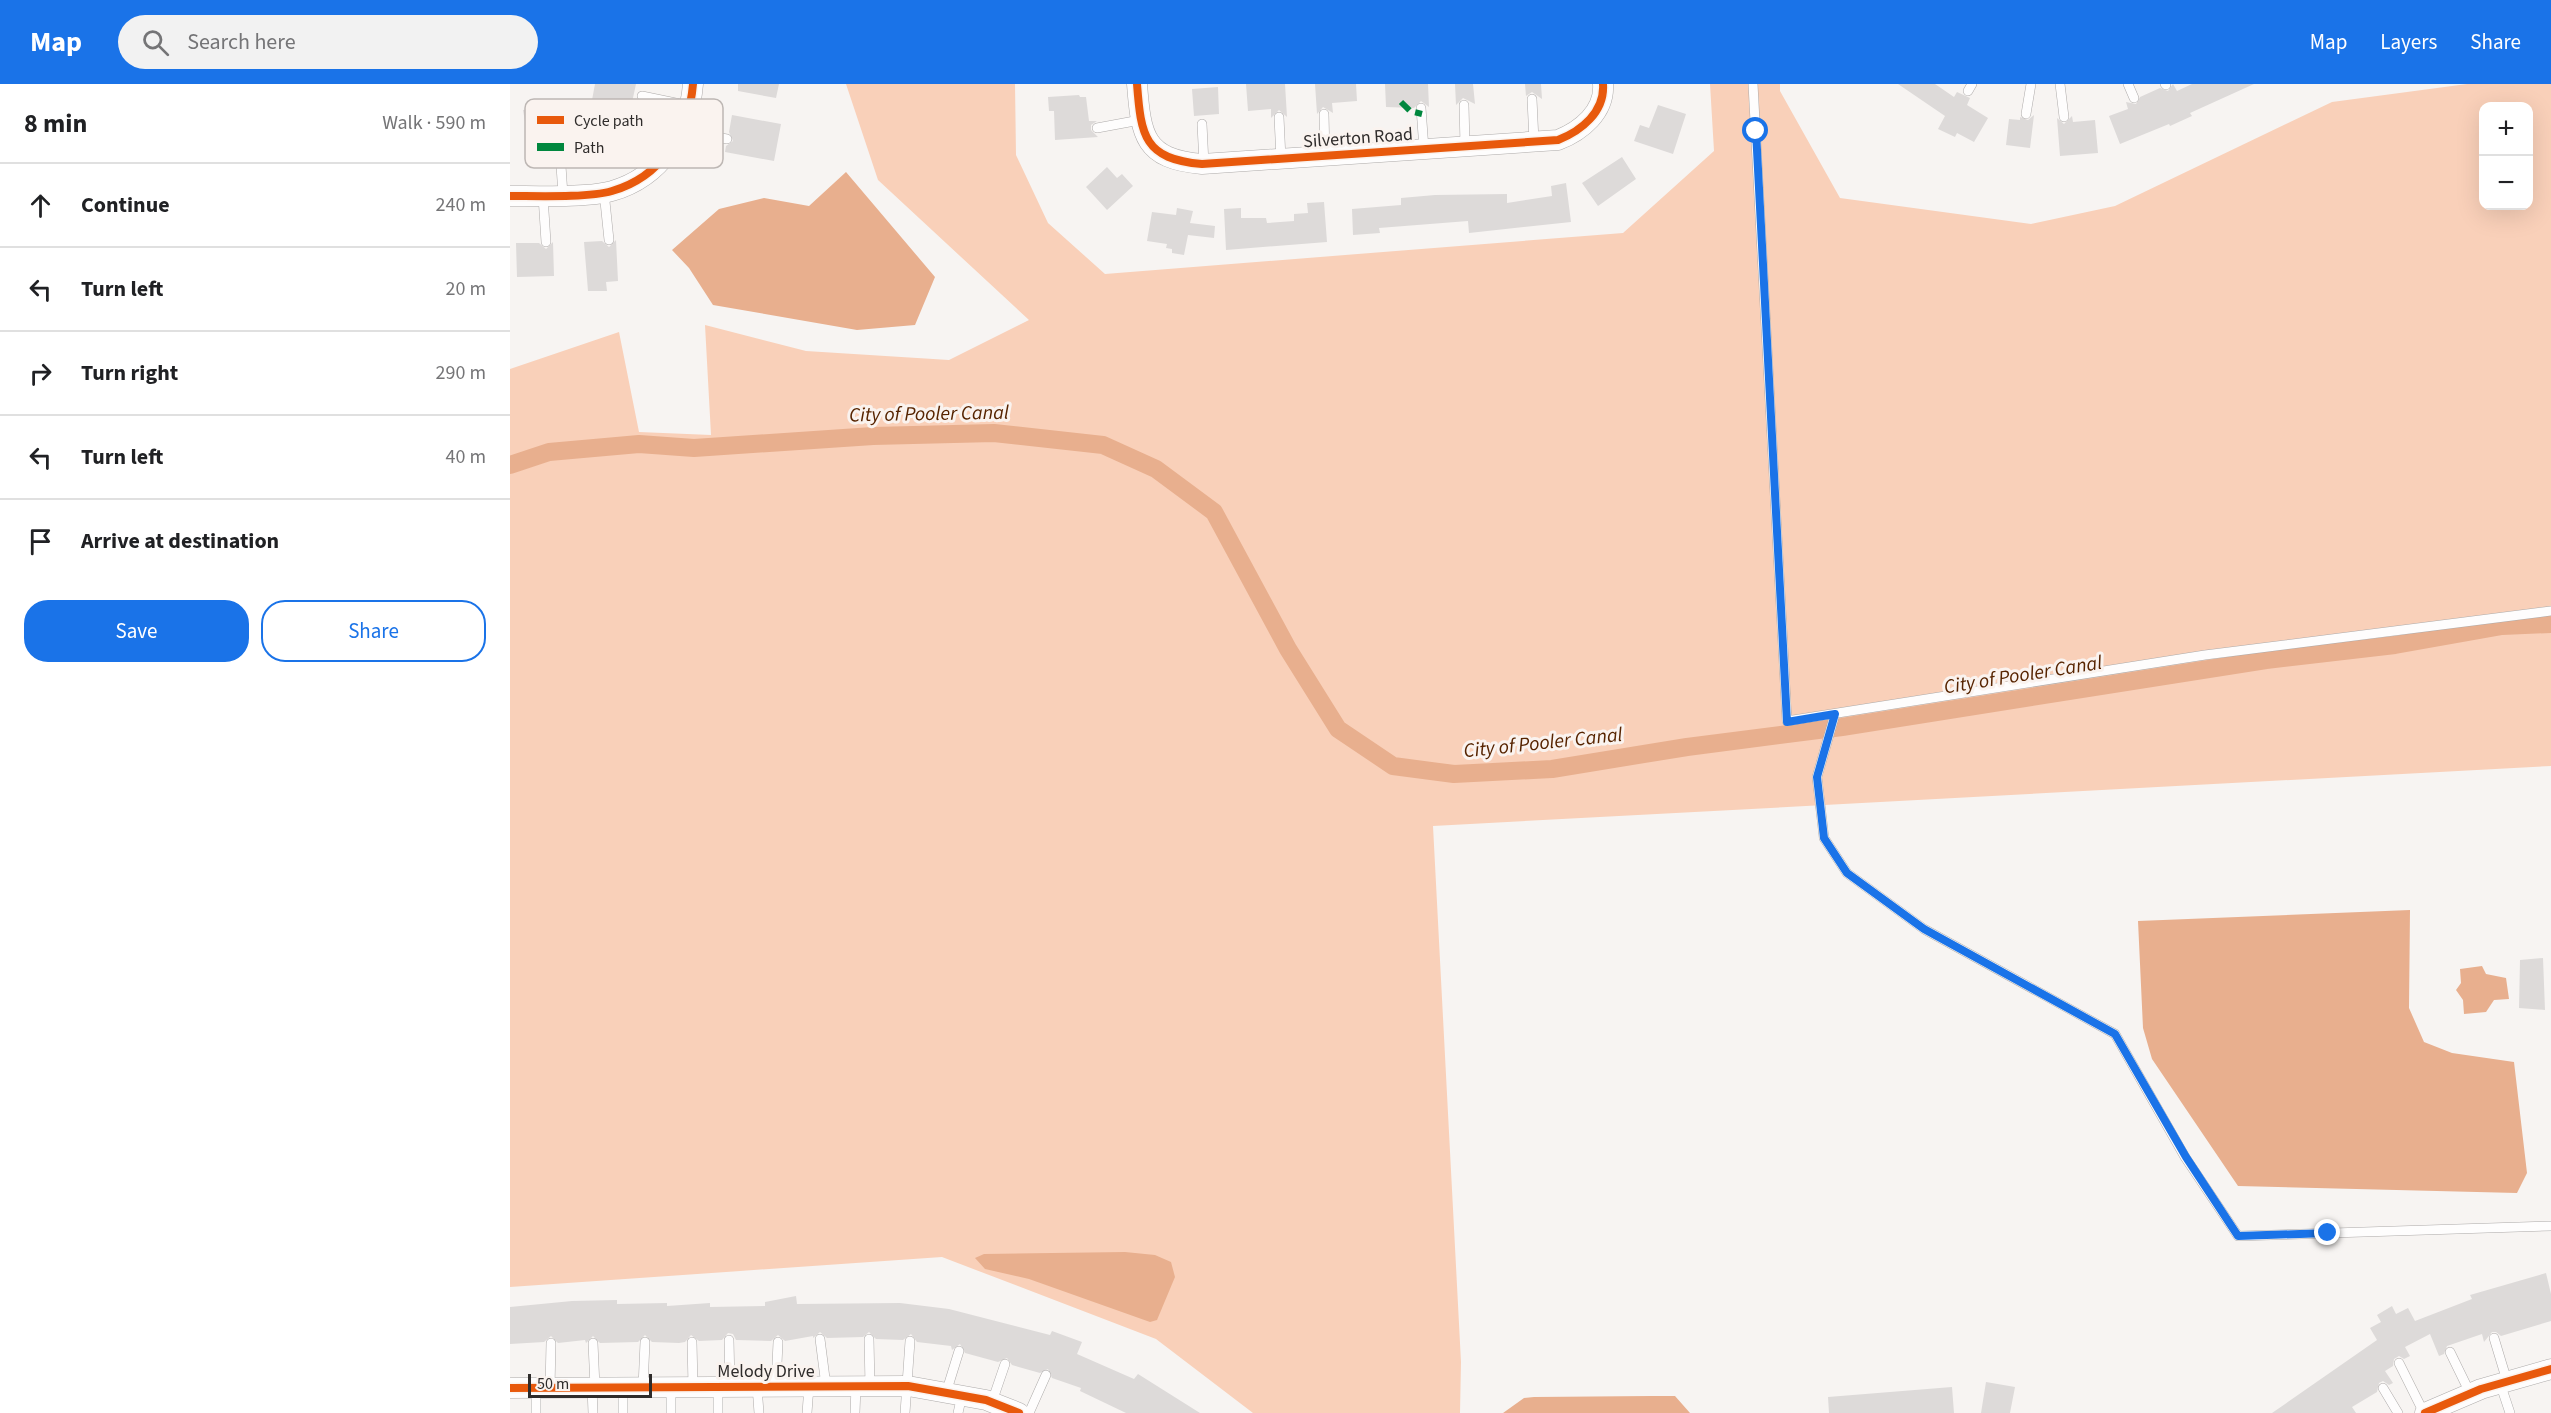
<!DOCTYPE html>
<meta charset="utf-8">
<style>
:root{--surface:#fff;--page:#f2f2f2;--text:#202124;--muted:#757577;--line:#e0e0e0;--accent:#1a73e8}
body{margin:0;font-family:"Source Sans 3",sans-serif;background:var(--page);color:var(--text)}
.controls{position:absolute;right:18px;top:18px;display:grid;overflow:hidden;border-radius:12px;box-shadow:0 6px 24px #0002}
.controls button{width:54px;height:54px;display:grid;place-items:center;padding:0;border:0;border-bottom:2px solid var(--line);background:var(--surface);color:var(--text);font:30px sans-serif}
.scale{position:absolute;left:18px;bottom:15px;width:124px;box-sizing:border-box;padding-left:6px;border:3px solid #2f2c2b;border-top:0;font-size:16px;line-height:21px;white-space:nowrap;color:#2f2c2b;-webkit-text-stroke:4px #faf3ef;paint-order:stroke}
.stop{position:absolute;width:18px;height:18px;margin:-14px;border:4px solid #1a73e8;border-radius:50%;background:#fff}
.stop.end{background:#1a73e8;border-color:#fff;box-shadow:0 2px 6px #0008}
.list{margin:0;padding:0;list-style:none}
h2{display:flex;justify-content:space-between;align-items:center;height:78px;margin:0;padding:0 24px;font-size:26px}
h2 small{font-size:20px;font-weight:400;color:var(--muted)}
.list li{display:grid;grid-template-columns:39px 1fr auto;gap:18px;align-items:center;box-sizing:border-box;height:84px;padding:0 24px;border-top:2px solid var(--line)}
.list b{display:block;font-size:22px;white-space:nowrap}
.list em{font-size:20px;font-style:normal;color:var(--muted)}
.actions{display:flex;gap:12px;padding:18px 24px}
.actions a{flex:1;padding:14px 0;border:2px solid var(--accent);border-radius:24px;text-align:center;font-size:21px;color:var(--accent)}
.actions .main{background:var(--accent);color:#fff}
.icon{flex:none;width:33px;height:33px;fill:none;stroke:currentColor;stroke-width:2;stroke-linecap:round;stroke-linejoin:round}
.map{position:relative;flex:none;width:2041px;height:1329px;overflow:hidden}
header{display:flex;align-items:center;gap:36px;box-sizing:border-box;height:84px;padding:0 30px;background:var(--accent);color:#fff}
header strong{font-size:28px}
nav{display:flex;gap:33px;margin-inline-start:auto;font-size:21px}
.search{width:420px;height:54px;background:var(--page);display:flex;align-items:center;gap:15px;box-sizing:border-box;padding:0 21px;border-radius:33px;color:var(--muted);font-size:22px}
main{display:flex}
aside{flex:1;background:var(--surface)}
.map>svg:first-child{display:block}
.green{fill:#f9d0b9;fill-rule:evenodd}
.water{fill:#e8af8e}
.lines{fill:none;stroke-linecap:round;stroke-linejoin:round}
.canal{stroke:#e8af8e;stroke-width:18}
.building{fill:#dddad9}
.service-casing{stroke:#adaaa9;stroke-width:10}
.minor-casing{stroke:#adaaa9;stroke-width:21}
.service{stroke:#fefdfd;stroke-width:9}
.minor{stroke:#fefdfd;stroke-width:20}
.quiet{stroke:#00873e;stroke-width:6;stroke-dasharray:12 6;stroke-linecap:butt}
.cycleway-casing{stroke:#faf3ef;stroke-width:11}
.cycleway{stroke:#e8590c;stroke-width:8}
.route{stroke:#1a73e8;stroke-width:8}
.labels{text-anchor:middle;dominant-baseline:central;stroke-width:6;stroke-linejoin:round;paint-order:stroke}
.street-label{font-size:18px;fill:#2f2c2b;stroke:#faf3ef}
.water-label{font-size:20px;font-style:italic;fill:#572400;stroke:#faf3ef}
.key{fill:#faf3ef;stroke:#bdb7b4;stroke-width:1.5}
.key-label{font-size:16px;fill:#2f2c2b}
</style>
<header>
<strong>Map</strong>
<div class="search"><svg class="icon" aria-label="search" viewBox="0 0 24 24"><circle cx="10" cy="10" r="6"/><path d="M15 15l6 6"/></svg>Search here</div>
<nav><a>Map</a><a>Layers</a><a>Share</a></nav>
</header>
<main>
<aside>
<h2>8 min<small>Walk · 590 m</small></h2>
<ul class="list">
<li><svg class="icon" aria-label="ahead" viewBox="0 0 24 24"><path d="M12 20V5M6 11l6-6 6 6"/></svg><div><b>Continue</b></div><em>240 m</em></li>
<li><svg class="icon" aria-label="left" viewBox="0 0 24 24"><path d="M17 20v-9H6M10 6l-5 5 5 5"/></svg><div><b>Turn left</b></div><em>20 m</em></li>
<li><svg class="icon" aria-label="right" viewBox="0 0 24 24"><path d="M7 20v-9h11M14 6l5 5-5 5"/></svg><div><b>Turn right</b></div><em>290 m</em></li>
<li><svg class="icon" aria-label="left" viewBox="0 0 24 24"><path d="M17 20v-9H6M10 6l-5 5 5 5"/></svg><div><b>Turn left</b></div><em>40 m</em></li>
<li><svg class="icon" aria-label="arrive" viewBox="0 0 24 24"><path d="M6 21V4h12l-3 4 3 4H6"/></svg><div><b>Arrive at destination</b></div></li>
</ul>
<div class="actions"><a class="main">Save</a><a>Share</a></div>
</aside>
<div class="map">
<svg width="2041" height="1329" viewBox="0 0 2041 1329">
<rect width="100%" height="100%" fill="#f7f4f2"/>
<path class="green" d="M336,0H505L506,71L538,139L595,190L1113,149L1204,67L1200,0H1270V7L1330,114L1521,140L1605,122L1822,18L1957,0H2041V682L923,742L951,1278L950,1329H743L646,1255L432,1173L0,1203V285L109,248L129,348L201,351L195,241L296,267L439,276L519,236L368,96ZM1974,22H2018V122H1974Z"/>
<path class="water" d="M336,88L425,193L405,241L347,246L203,221L179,184L162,166L209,125L254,114L299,122Z
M1900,826L1899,924L1914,958L1942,969L2004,978L2017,1089L2007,1109L1728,1102L1642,975L1633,944L1628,837Z
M1972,882L1976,890L1996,894L1999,915L1984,916L1976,928L1954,930L1953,916L1946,906L1951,899L1950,885Z
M615,1168L645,1171L661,1178L665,1193L647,1236L640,1238L519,1195L475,1185L465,1174L474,1170Z
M1141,1312H1165L1180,1329H993L1014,1314L1024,1313Z"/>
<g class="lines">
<path class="canal" d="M0,381L39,368L129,360L184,364L363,352L484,349L593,361L646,385L704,428L778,565L828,645L883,682L944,690L1042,685L1177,663L1332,643L1756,576L1885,561L1992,542L2041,540"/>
</g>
<path class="building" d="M85,0H126L121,23L82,16Z
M228,0H269L266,14L228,7Z
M736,0H775L777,33L769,26L761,34V25L738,27Z
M805,0H846L847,17L822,19L823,29L813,23L807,30Z
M875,0H918L919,23L911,17L904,24L876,23Z
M945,0H963L965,20L953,14L946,21Z
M1015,0H1031L1032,15L1022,8L1016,12Z
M1388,0H1425L1444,13L1447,8L1460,14L1457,21L1478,34L1464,58L1447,49L1445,53L1428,45L1435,32Z
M1663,0L1667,7L1682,0H1744L1680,29L1682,32L1660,42L1659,40L1610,60L1599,32L1618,25L1616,18L1626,20L1630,13L1650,4L1658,7Z
M708,3L709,30L684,32L682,5Z
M569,11L570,13H576L579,37H587L581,41V46L588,53L545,56L544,27H539L538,13Z
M49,19L57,59L20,66L13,26Z
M1148,21L1176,30L1163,70L1124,57L1130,41L1139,44Z
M222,31L271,40L264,77L215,68L216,62L223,57L219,48Z
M1524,31L1520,64L1496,61L1499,35L1510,36V33L1518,36Z
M1562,32L1563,38L1585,36L1588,69L1550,72L1547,34L1554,40Z
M1112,73L1126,95L1088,122L1072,99Z
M597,83L607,94L612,90L623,102L597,126L576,103Z
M1056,99L1061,138L959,149L958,137L869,144L870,149L843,151L842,125L891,121V114L925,111L997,110V119L1042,112L1041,102Z
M814,118L817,158L716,166L714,125L731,124V134H756L757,139L784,137V130L798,129L797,119Z
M667,124L683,127L680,139L705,142L704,154L678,151L674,171L662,169V165L656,164L657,160L637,157L642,128L666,131Z
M106,156L108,197L96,198L97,207H78L74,158L92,157L99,163Z
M43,158L44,192L7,193L6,159H29L36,165Z
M2033,874L2035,926L2009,924L2010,876Z
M2036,1189L2041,1210V1237L1991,1252L1986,1248H1982L1974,1258L1972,1250L1937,1262L1934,1270L1929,1272L1920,1250L1895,1263L1900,1272L1894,1275L1889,1272L1884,1275L1883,1282L1875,1287L1883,1299L1879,1301L1873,1297L1869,1299L1867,1308L1842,1323L1846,1329H1762L1867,1256L1860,1244L1871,1238L1867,1231L1882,1222L1886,1230L1898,1224L1905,1237L1962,1215L1960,1211Z
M286,1212L287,1220L390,1219L439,1225L540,1251L542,1247L572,1258L567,1270L624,1295L628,1290L690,1329H616L570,1307L571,1304L542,1294L538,1285L530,1289L502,1281L497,1274L488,1278L455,1269L450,1260L442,1266L441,1262L407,1258L401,1250L393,1256L366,1255L359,1248L353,1253L317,1254L310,1248L303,1254V1252L275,1257L268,1251L261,1257L226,1256L223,1250L218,1249L212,1256L189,1257L181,1251L175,1258L169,1259L142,1258L135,1251L128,1258L90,1259L83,1252L76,1259L75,1256L48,1259L41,1252L34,1258L0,1260V1223L62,1217L107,1216V1220L157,1219V1222L200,1219V1223L255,1222V1218Z
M1476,1298L1505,1303L1500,1329H1471Z
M1442,1303L1444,1329H1319L1318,1313Z"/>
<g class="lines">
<defs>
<path id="service" d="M1243,0L1277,637L1695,571L2041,527
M1550,0L1554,33
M1618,0L1624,14
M1655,0L1656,1
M1458,7L1462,0
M132,12L180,22
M1022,15L1024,57
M954,21L955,62
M911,24L914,65
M814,30L815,72
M1516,30L1521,0
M769,33L771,75
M692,40L694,80
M587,44L630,36
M172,47L217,55
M50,67L53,111
M94,108L99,156
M33,112L36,158
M1325,630L1307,693L1314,754L1337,789L1414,845L1605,950L1675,1073L1728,1152L2041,1142
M1984,1254L1997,1297
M310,1255L316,1302
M359,1255L360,1302
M219,1256L220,1302
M182,1258L183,1302
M83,1259L85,1303
M1940,1268L1960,1309
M1889,1279L1914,1329
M1990,1299L2000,1329
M208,1302V1329
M247,1302L249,1329
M266,1302L268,1258
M82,1303L83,1329
M113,1303V1329
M133,1303L135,1258
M40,1304L41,1259
M1873,1304L1888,1329
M436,1309L449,1267
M482,1318L495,1280
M26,1329V1304
M161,1329V1302
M297,1329L299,1302
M345,1329L346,1302
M395,1329L400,1257
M448,1329L452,1311
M519,1329L536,1291"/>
<path id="minor" d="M627,0C631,52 634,75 692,80L1048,56C1071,47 1095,28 1093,0
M0,112C26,112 78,114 102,107C151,93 179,49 183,0
M0,1304L398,1302L476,1316L509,1329
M1915,1329L1971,1305L2041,1285"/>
</defs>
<use href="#service" class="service-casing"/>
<use href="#minor" class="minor-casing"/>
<use href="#service" class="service"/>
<use href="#minor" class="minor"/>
<path class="quiet" d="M891,18L900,27L912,30"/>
<defs>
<path id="cycleway" d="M627,0C631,52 634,75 692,80L1048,56C1071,47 1095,28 1093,0
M0,112C26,112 78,114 102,107C151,93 179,49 183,0
M0,1304L398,1302L476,1316L509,1329
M1915,1329L1971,1305L2041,1285"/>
</defs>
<use href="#cycleway" class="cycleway-casing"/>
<use href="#cycleway" class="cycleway"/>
</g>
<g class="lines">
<path class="route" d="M1246,47L1277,638L1325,630L1307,693L1314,754L1337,789L1414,845L1605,950L1676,1073L1728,1152L1818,1149"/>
</g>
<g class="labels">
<g class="street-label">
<text transform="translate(848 54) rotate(-4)">Silverton Road</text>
<text x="256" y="1287">Melody Drive</text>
</g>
<g class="water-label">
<text transform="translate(419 330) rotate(-1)">City of Pooler Canal</text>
<text transform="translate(1513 591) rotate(-9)">City of Pooler Canal</text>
<text transform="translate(1033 659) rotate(-6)">City of Pooler Canal</text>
</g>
</g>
<rect x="15" y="15" width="198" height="69" rx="9" class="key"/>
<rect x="27" y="32" width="27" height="8" fill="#e8590c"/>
<rect x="27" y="59" width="27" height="8" fill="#00873e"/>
<g class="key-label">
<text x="64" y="42">Cycle path</text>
<text x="64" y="69">Path</text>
</g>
</svg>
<div class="controls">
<button>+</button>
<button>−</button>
</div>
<div class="scale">50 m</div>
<div class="stop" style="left:1246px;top:47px"></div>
<div class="stop end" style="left:1818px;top:1149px"></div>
</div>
</main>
